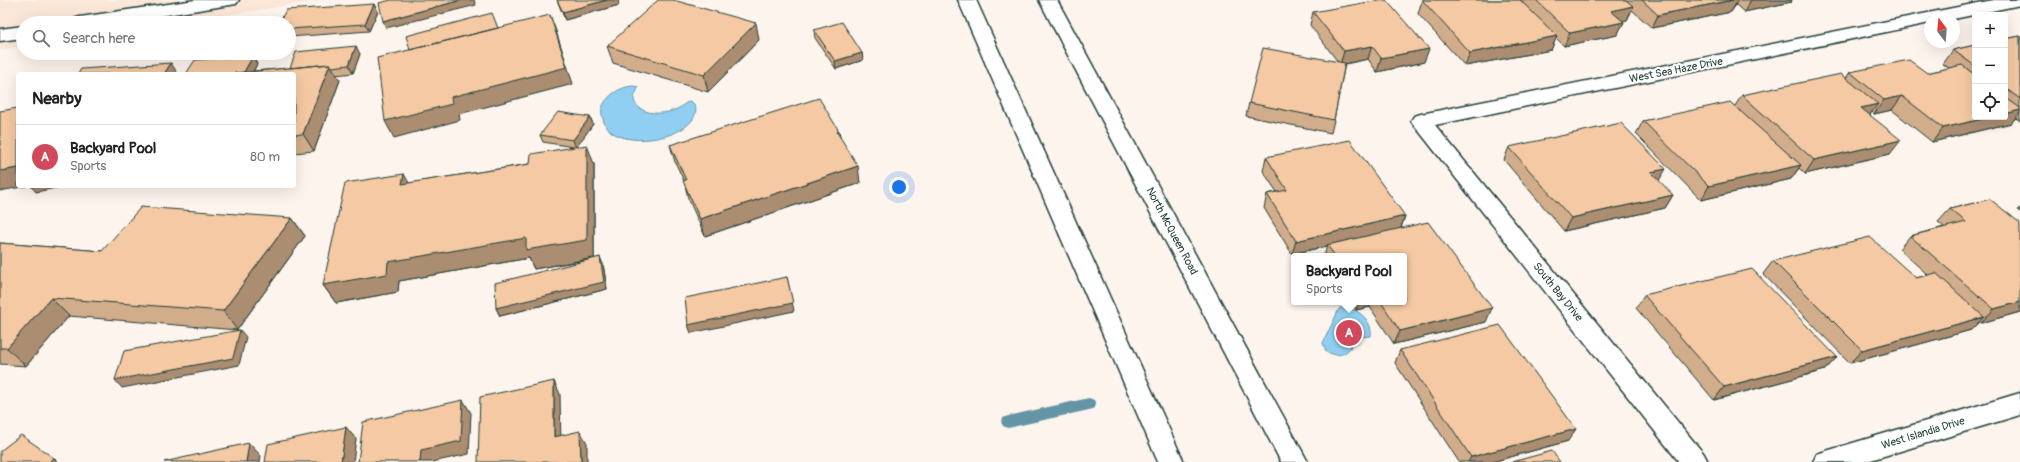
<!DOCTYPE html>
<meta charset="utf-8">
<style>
:root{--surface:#fff;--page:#f6f6f6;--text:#202124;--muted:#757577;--line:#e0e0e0;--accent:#d1495b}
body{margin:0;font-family:Pangolin,sans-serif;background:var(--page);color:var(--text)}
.controls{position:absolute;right:12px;top:12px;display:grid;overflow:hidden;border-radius:4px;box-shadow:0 4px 16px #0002}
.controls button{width:36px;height:36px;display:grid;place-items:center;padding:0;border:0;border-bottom:1px solid var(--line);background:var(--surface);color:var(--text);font:20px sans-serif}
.compass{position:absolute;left:1924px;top:12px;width:36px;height:36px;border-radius:50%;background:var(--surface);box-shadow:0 4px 16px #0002;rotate:344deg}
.you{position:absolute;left:899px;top:187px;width:14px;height:14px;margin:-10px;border:3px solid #fff;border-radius:50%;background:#1a73e8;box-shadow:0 0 0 6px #1a73e833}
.badge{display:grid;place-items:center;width:26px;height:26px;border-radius:50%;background:var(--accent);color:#fff;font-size:13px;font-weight:700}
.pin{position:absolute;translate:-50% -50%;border:2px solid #fff;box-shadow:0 1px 4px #0006}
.popup{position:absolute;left:1291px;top:253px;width:116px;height:52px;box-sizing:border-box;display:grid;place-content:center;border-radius:4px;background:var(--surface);filter:drop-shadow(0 1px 3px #0005);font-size:13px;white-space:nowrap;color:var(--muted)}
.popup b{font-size:15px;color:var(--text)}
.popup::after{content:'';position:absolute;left:50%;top:100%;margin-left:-8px;border:8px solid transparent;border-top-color:var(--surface)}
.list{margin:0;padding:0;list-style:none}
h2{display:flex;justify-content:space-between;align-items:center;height:52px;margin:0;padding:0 16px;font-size:17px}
h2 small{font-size:13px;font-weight:400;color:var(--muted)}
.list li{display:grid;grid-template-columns:26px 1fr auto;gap:12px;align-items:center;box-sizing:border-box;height:64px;padding:0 16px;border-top:1px solid var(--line)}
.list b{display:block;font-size:15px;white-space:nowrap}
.list p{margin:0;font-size:13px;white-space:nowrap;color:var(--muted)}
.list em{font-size:13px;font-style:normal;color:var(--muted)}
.icon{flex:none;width:22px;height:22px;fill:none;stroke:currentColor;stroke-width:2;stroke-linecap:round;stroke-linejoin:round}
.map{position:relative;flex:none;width:2020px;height:462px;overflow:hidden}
.search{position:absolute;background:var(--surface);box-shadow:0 4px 16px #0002;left:16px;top:16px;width:280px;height:44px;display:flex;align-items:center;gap:10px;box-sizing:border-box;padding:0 14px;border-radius:22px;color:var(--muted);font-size:15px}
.panel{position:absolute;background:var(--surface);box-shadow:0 4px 16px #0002;left:16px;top:72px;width:280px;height:116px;border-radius:4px}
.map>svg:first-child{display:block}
.built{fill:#fae7d7}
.water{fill:#91cff2;stroke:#6395a6}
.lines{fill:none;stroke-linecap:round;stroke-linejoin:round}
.stream{fill:#6395a6;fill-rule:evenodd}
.lane-casing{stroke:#1f3d34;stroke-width:3}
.street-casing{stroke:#1f3d34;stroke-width:3}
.secondary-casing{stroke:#1f3d34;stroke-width:3}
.lane{fill:#fff;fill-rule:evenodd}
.street{fill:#fff;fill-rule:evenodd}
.secondary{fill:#fff;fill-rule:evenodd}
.wall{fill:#d2ad8c;stroke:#1f3d34}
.shaded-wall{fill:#ab8d72;stroke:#1f3d34}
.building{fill:#f4c9a3;stroke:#1f3d34}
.labels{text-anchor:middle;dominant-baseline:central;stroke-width:4;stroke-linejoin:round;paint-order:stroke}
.street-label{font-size:11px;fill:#1f3d34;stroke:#fff}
</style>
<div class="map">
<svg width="2020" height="462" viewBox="0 0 2020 462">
<rect width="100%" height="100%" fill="#fdf4ed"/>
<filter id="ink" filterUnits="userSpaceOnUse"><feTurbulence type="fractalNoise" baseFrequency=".025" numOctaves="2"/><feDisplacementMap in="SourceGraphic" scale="8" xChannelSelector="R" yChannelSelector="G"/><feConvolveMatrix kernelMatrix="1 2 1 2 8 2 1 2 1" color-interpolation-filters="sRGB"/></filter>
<g filter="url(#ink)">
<path class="built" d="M0,0H323L174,23H23V46L0,50Z"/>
<path class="water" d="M633,86L638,87C638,91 634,94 634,99C634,103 637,106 641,109C651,115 666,114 677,109C682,107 684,103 690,101L695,105C705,138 611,156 603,119C601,112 601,108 605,102C612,92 622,87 633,86Z
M1343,307C1358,308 1373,321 1371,336L1360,337L1350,342L1351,347C1344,356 1336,357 1326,351L1323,343L1339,309Z"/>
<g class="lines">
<path class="stream" d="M1089,398L1094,400L1096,404L1094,408L1089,410L1008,428L1003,426L1001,422L1003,418L1008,416Z"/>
<defs>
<path id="lane" d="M195,0H239L236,4L230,5L116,23H71L74,19L80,17Z
M23,26V38L0,41V29Z"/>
<path id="street" d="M1993,0H2020V5L1954,19L1930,18V23L1435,125L1704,454L1708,462H1679L1411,121L1414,116L1421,114Z
M2020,393V415L1864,462H1813L1817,454L1826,451Z"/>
<path id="secondary" d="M958,0H976L1184,462H1158Z
M1039,0H1057L1308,462H1281Z"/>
</defs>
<use href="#lane" class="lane-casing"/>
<use href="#street" class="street-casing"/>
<use href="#secondary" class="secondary-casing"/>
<use href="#lane" class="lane"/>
<use href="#street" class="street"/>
<use href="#secondary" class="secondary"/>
</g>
<path class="wall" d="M557,0L619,5L565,20Z
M1422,0H1792L1791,2L1744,12L1736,5L1731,12L1652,28L1632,10L1627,20H1622L1624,22L1617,35L1564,46L1556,38L1551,50L1465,66L1418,14Z
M378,11L369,31L289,37V23Z
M1313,12L1424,62L1377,72L1368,59L1345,64L1334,120L1331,133L1246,116L1249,103L1338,62L1310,25Z
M814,30L862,53L863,60L836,69L815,38Z
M2020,36V121L2016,118L2011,123L1932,142L1892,110L1874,114L1872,112L1870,115L1890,154L1805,174L1799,168L1791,179L1701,200L1636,134L1643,121L1735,106L1742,95L1846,78L1850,72L1927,73L1949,68L1943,64L1953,50L1975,45V117H2005V39Z
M759,40L708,92L613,63L607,46Z
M87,53H125L90,56Z
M360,54L353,73L336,75L340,80L314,151L294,153V74H186L257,64L253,71L290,68Z
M590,117L593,124L576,147L594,164V258L603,264L607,289L500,316L496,308L592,259L534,269L529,258L399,281L398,292L336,303L323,285L409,183L530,164L573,147L543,142L540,135Z
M839,131L840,138L860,183L705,236L688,198L684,181L675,162L670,145Z
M1509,147L1673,195L1665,208L1564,231L1504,160Z
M1266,157L1405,216L1401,228L1486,322L1394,344L1370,307L1356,310L1351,302H1404V256H1324L1327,246L1292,254L1264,208L1267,194L1277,192L1263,171Z
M1990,199L2020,312L1981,323L1979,322L1971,330L1850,363L1763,274L1773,261L1916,278L1928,275L1899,249L1910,236L1944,227L1938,222L1950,209Z
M2020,208V212L2017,210Z
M292,218L305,236L237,330L69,316L26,366L0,364V243L102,251Z
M1644,295L1837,357L1825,370L1714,400L1636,308Z
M1400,350L1568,441L1492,462H1459L1395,363Z"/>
<path class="shaded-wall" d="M462,0H474L476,5L386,28L383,21Z
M607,0H618L619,5L565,20L563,12Z
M1733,0H1738L1731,12L1652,28L1658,15Z
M1751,0H1792L1791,2L1744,12Z
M374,4L378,11L369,31L365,24Z
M1633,6L1627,20L1605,24L1611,11Z
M550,15L556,31L573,84L459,114L460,120L394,138L385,121L451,97Z
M1624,22L1617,35L1564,46L1570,33Z
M756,23L759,40L708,92L704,75Z
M1557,36L1551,50L1465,66L1470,53Z
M356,46L360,54L353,73L349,65Z
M1372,46L1368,59L1340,65L1344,51Z
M1429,49L1424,62L1377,72L1381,58Z
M862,53L863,60L836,69L835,61Z
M253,56L257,64L252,74H243Z
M171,63L176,71L174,74H164Z
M330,64L340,80L314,151L303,134Z
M1902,96L1892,110L1874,114L1884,100Z
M1878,104L1868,117L1861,108Z
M2020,110V113L2011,123L1932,142L1943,128L1991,117H2005V114Z
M590,117L593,124L576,148L573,140Z
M839,131L842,148L837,132Z
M1901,140L1890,154L1805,174L1814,160Z
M587,145L594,164V258L534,269L529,258L399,281L398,292L336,303L323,285L388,262Z
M1801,165L1791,179L1701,200L1709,186Z
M858,166L860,183L705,236L700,219Z
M18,168V186H27L0,191V171Z
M1666,169L1658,182L1651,172Z
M404,174L414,192L402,184Z
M31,186H66L36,192Z
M1673,195L1665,208L1564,231L1571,218Z
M1405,216L1400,230L1327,245V246L1292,254L1296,241Z
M292,218L305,236L237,330L223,311Z
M600,257L603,264L607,289L500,316L496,308Z
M787,277L794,311L691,333L688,325Z
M51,298L69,316L26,366L7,348Z
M1359,302H1372L1370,307L1356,310Z
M2020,302V312L1981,323L1994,309Z
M1492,308L1486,322L1394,344L1400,331Z
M1984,317L1971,330L1850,363L1862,350Z
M240,330L246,337L239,365L122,388L115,380Z
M1837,357L1825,370L1714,400L1724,387Z
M554,381L560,394L561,449L554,437Z
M463,400L471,413L469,454L432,462H420L421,450Z
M346,427L356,439L353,462H341Z
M1576,429L1568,441L1492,462H1468L1471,457Z
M580,431L587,443V462H581Z
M249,443L261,456L260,462H246Z
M54,458L58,462H49Z"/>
<path class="building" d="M391,0H462L383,21L379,3Z
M557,0H607L563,12Z
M658,0H673L756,23L704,75L607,46Z
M1380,0H1386L1429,49L1381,58L1372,46L1344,51L1313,12Z
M1422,0H1520L1557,36L1470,53Z
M1536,0H1626L1633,6L1611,11L1624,22L1570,33Z
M1642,0H1733L1658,15Z
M374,4L365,24L289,29V23H279L286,10Z
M492,13L498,28L410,50L406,36Z
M550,15L567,67L451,97L452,104L385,121L377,58Z
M250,20L248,23H201Z
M842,22L862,53L835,61L814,30Z
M2020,36V99L2005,88V39Z
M1975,45V66L1953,50Z
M356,46L349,65L332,67L330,64L290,68L296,52Z
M1263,48L1345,63L1334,120L1249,103Z
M253,56L244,72L227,74H186L195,60Z
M1909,60L1927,73L1962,65L1975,75V117H1991L1943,128L1902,96L1884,100L1850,72Z
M171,63L164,74H78L81,69Z
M330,64L303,134L294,135V74H227Z
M1841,74L1878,104L1861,108L1901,140L1814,160L1742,95Z
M2005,97L2020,108V110L2005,114Z
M819,98L839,131L837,132L858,166L700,219L683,181L686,180L670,145Z
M1730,102L1801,165L1709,186L1643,121Z
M18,108V168L0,171V111Z
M558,112L590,117L573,140L540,135Z
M1621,123L1666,169L1651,172L1673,195L1571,218L1509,147Z
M1350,140L1405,216L1296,241L1267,194L1287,190L1266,157Z
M587,145V240L526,250V238L388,262L387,274L323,285L345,183L404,174L402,184L530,164L531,154Z
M1990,199L2020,223V302L1994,309L1910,236L1966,222L1950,209Z
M141,207L292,218L223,311L51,298L7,348H0V243L102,251Z
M1428,222L1492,308L1400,331L1381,302H1404V256H1335L1327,245Z
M1870,237L1916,278L1936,273L1984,317L1862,350L1773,261Z
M600,257L604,282L496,308L495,283Z
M1752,269L1837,357L1724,387L1644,295Z
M787,277L793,303L688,325L685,298Z
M1500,325L1576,429L1471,457L1400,350Z
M240,330L233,358L115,380L124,351Z
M554,381V437L580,431L581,462H478L480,397Z
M463,400L461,441L421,450L420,462H358L363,422Z
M346,427L341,462H265L268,444Z
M21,435L54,458L49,462H0V451Z
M249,443L246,462H164Z
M1552,451L1560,462H1512Z"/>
</g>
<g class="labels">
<g class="street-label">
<text transform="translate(1676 70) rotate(-11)">West Sea Haze Drive</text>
<text transform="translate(1172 231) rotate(62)">North McQueen Road</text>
<text transform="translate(1558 292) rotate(51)">South Bay Drive</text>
<text transform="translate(1923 433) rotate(-17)">West Islandia Drive</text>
</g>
</g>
</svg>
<div class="controls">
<button>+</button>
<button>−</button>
<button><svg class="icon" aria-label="locate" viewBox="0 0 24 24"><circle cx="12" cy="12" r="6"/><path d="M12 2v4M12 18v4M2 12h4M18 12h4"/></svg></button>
</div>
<svg class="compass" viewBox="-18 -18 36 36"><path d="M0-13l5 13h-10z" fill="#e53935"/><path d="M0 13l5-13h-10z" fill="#757577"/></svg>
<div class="you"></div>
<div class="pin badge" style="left:1349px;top:333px">A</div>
<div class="popup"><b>Backyard Pool</b>Sports</div>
<div class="search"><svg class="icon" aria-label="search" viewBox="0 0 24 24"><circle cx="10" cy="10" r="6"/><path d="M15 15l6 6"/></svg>Search here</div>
<section class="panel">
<h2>Nearby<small></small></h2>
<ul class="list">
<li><span class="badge">A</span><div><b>Backyard Pool</b><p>Sports</p></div><em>80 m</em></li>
</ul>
</section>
</div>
